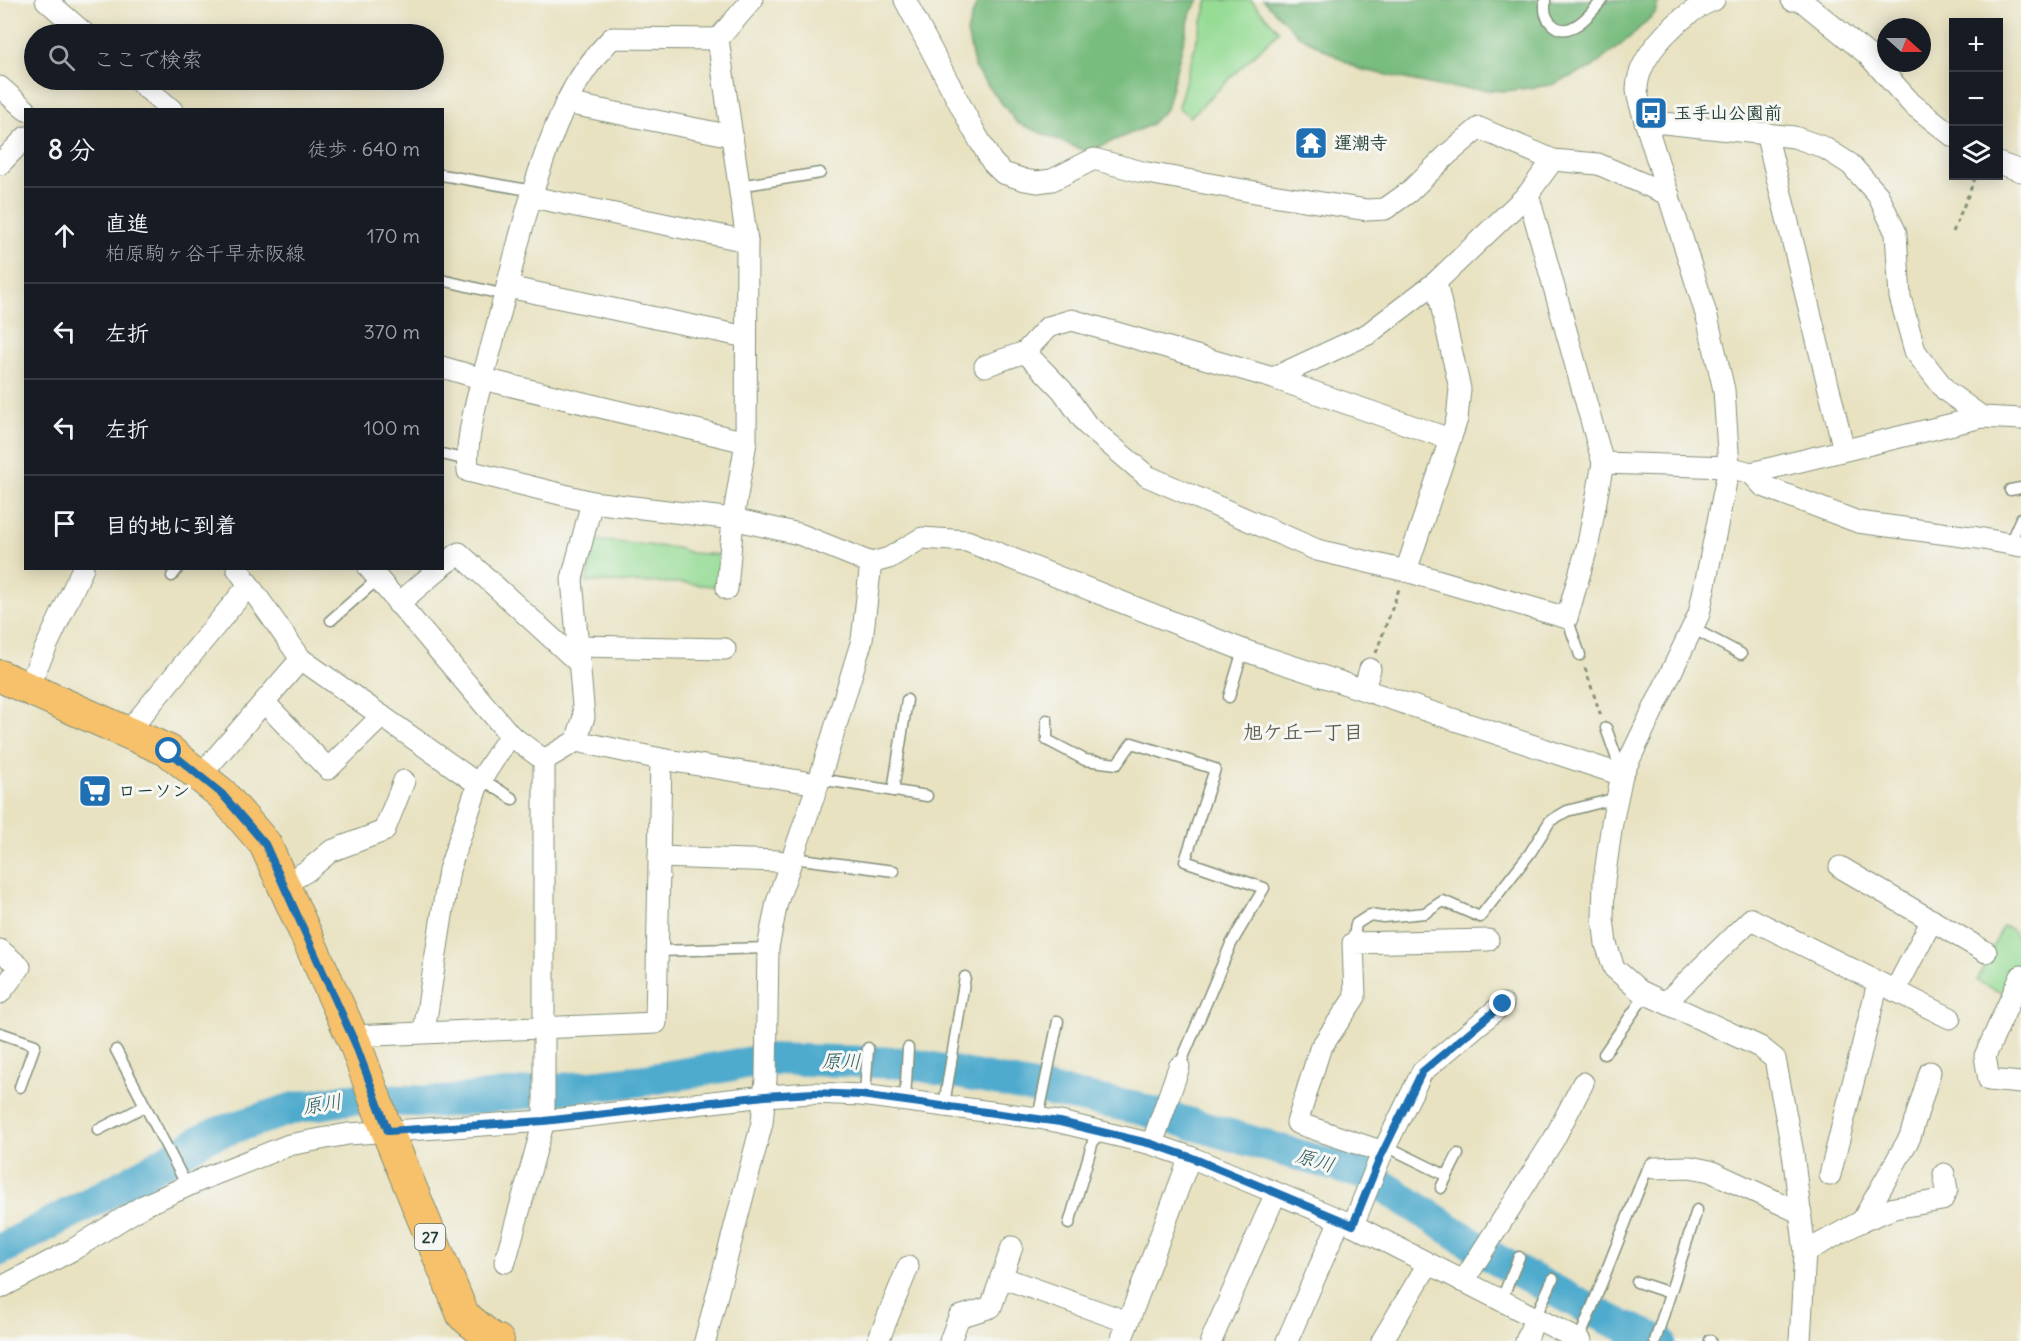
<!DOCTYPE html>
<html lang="ja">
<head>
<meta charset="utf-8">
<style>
  :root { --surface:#171b24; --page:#242831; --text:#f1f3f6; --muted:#9ea1a6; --line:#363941 }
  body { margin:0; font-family:Delius,"Klee One",sans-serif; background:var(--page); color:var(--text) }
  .controls { position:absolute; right:18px; top:18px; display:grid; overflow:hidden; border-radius:0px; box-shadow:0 3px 15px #0003 }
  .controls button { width:54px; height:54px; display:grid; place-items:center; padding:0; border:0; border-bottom:2px solid var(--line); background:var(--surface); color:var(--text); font:30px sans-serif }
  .compass { position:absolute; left:1877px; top:18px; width:54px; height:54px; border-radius:50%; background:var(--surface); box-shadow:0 3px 15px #0003; rotate:111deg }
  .stop { position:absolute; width:18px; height:18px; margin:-14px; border:4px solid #1f6fb2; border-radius:50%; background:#fff }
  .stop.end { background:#1f6fb2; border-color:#fff; box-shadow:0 2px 6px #0008 }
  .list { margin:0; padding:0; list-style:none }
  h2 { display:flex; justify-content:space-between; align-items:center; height:78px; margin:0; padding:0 24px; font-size:26px }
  h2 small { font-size:20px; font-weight:400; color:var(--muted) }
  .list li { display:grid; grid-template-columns:39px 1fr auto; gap:18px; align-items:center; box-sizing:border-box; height:96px; padding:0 24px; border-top:2px solid var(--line) }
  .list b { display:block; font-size:22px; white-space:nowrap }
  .list p { margin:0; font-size:20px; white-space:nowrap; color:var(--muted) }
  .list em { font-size:20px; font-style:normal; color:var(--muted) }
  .icon { flex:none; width:33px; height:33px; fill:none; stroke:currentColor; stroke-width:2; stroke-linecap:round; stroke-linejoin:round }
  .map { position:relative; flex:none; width:2021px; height:1341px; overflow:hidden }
  .search { position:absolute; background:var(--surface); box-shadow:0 3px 15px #0003; left:24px; top:24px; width:420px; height:66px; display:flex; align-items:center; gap:15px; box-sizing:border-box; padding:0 21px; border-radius:33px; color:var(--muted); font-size:22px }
  .panel { position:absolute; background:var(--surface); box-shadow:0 3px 15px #0003; left:24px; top:108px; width:420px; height:462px; border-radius:0px }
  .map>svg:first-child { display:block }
</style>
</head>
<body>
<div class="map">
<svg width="2021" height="1341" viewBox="0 0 2021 1341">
  <rect width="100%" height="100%" fill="#f6f6f2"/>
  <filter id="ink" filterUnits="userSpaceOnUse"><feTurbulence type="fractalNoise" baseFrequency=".0167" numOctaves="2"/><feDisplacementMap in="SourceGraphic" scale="12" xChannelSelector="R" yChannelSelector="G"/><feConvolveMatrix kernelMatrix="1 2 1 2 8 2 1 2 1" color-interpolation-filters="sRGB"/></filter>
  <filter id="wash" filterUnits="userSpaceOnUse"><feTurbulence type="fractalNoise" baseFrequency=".008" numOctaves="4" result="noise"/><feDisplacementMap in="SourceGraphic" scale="24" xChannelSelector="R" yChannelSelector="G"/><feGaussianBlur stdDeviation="1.35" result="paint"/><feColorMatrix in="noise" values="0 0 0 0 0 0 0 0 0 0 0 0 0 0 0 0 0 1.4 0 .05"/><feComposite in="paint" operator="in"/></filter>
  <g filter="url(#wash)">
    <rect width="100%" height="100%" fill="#e8e2c1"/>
    <g fill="#96dc95" stroke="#5a8c64" stroke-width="1.5">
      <path d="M1208,0H1251L1279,31L1190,117L1178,107Z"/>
      <path d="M594,540L677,548L691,553L721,555L719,587L685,583L587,582Z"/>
      <path d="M2003,926L2013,930L2021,947V963L2017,966L2004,994L1977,981Z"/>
    </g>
    <g fill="#78bc7e" stroke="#4c7c59" stroke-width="1.5">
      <path d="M979,0H1199L1191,12L1166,109L1150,125L1087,152L1017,123L975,69L967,32L976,4Z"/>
      <path d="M1263,0H1659L1655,13L1628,39L1591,68L1551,85L1506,91L1443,87L1359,69L1298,35Z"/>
    </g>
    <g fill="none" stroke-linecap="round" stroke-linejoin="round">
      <path stroke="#4fabcd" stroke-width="32" d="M0,1250L129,1182L208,1136L294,1108L349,1099L442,1102L646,1080L769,1059L907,1063L1137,1108L1367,1175L1497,1260L1608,1319L1660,1341"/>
    </g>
  </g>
  <g filter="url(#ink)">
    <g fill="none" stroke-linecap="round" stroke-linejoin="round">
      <g stroke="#84907a" stroke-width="13">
        <g id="lane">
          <path d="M1545,0C1545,9 1544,15 1550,22C1567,43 1591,14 1602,0"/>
          <path d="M442,175L534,191"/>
          <path d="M739,186L820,173"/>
          <path d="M442,280L505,295"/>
          <path d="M442,454L467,460"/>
          <path d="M2010,490L2021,488"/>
          <path d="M2010,543L2021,518"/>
          <path d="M172,576L178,568"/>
          <path d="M1567,618L1580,655"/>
          <path d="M331,620L378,579"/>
          <path d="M1692,628L1741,654"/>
          <path d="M1229,697L1243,650"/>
          <path d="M1047,720V740L1085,760L1117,764L1132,743L1215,769L1185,861L1264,888L1231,944L1179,1067"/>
          <path d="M1606,728L1622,773"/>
          <path d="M482,779L513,799"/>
          <path d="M819,779L927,796"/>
          <path d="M893,791L907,700"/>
          <path d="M793,858L894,871"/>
          <path d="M1353,943L1356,924L1370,915L1383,917L1425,913L1443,901L1480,917L1530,853L1550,821L1567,811L1617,798"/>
          <path d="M657,951L768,948"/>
          <path d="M0,1033L35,1045L20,1087"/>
          <path d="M116,1050L187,1186"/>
          <path d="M1604,1054L1646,994"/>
          <path d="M865,1095L868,1048"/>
          <path d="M905,1100L908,1048"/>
          <path d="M944,1105L965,977"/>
          <path d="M1038,1118L1058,1021"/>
          <path d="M98,1130L145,1106"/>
          <path d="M1386,1146L1447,1176"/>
          <path d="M1441,1188L1458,1154"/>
          <path d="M1069,1224L1096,1131"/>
          <path d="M1637,1282L1670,1293"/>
          <path d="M1501,1301L1519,1257"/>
          <path d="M1535,1318L1553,1279"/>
          <path d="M1579,1340L1646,1171L1654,1168"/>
          <path d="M1655,1341L1697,1210"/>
          <path d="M1710,1341V1340"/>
        </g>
      </g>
      <g stroke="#84907a" stroke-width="23">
        <g id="street">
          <path d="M46,0L85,34"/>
          <path d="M905,0L974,131L992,162L1003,173L1025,180L1037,182L1052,180L1094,159L1142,172L1272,195L1367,210L1385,209L1409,192L1447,155L1479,128L1553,160L1598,164L1669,195"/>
          <path d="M1714,0C1683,11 1638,54 1637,89C1637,99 1643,111 1645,121L1707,317L1724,390L1729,467L1699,614L1622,775L1612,823L1604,880L1603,919L1606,944L1614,968L1640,991L1760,1047L1775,1059L1793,1153L1805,1252L1800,1341"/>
          <path d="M1792,0H1801L1867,54L1911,103L1954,137"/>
          <path d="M718,39L612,38C593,57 577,80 565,105C532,177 515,257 495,333C485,372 464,432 468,471L592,502L733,519L799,534L871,563L889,558L922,538L967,541L1243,650L1622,775"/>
          <path d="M137,80L172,110"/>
          <path d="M0,87L26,110"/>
          <path d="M566,103L732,136"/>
          <path d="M1645,121L1794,137L1823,147L1850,164L1878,195L1896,233L1900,297L1915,351L1946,391L1982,417"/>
          <path d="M1766,133L1844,450"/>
          <path d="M1998,163L2021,171"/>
          <path d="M0,164L26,137"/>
          <path d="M532,197L747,241"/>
          <path d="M508,287L746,337"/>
          <path d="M1025,352L1062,390L1087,425L1147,476L1317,550L1406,571L1567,618L1588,544L1603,463L1528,194"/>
          <path d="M985,366L1025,352L1048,327L1072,320L1273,378L1450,439"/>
          <path d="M442,367L483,379L746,442"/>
          <path d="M1273,378L1368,334L1436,282L1528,194L1553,160"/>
          <path d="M1603,463L1729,467L1751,473L1982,417L2021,419"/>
          <path d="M1751,473L1763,486L1858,522L1978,538L2021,546"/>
          <path d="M442,566L459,553L579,663"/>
          <path d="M237,568L301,659L478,784"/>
          <path d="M369,568L510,735L544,760"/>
          <path d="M1406,571L1457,419L1460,389L1436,282"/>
          <path d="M727,589L733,519L746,442L747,241L718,39L752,0"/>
          <path d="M398,604L440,568"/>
          <path d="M578,646L725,649"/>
          <path d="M27,688L83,568"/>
          <path d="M1364,689L1370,669"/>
          <path d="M264,702L328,769L382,716"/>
          <path d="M127,733L249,585"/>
          <path d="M576,741L661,759L818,784"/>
          <path d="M544,760L576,741L584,717L572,579L592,502"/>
          <path d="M200,776L301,659"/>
          <path d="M659,857L779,861"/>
          <path d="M1840,867L1986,952"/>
          <path d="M284,884L307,871L331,851L384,831L404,781"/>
          <path d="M0,950L20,967L0,993"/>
          <path d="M2021,976L1985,1056L1989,1080L2021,1083"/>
          <path d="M1895,991L1932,920"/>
          <path d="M1666,1002L1751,919L1950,1018"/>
          <path d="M424,1032L449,870L478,784L510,735"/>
          <path d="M352,1036L656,1023L661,759"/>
          <path d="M1152,1144L1179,1067"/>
          <path d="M1383,1152L1297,1123L1320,1049L1355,997L1353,943L1488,940"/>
          <path d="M1654,1168L1690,1167L1710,1171L1801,1213"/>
          <path d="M1830,1175L1878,983"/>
          <path d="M1862,1221L1910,1137L1930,1072"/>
          <path d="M1353,1225L1380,1158L1422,1072L1503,1004"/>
          <path d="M1805,1252L1862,1221L1894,1208L1942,1200L1947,1190L1944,1174"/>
          <path d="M505,1262L544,1121V760"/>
          <path d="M1001,1277L1128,1322"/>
          <path d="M1463,1282L1554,1139L1583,1083"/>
          <path d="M0,1288L74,1249L143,1206L205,1178L289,1145L348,1134L544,1121L765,1096L813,1093L861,1095L1038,1118L1060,1122L1152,1144L1190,1157L1353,1225L1581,1341"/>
          <path d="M705,1341L762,1123L766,1079L768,948L777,902L818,784L862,640L871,563"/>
          <path d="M878,1341L908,1267"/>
          <path d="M950,1341L959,1317L991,1307L1012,1247"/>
          <path d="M1121,1341L1190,1157"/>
          <path d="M1211,1341L1276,1193"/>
          <path d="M1287,1341L1340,1220"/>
          <path d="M1382,1341L1428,1264"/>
          <path d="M1526,1341L1535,1318"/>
        </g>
      </g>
      <g stroke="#84907a" stroke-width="34">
        <path id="primary" d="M0,676L169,751L222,794L265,844L355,1043L382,1118L463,1315L491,1338L498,1341"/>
      </g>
      <g stroke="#84907a" stroke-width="3" stroke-dasharray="4.5 4.5" stroke-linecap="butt">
        <path d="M1953,232L1976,176"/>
        <path d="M1376,653L1399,589"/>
        <path d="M1585,668L1601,716"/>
      </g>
      <use href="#lane" stroke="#fff" stroke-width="10"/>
      <use href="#street" stroke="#fff" stroke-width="21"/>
      <use href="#primary" stroke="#f6c16b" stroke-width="32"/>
    </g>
  </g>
  <g fill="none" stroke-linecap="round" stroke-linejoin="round" filter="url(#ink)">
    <path stroke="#1f6fb2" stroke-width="8" d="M169,751L222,794L265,844L355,1043L388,1131L544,1121L765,1096L813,1093L861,1095L1060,1122L1152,1144L1190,1157L1353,1225L1380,1158L1422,1072L1503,1004"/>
  </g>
  <defs>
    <g id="bus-square" transform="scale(1.725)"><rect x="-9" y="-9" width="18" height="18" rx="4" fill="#1f6fb2" stroke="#f6f6f2"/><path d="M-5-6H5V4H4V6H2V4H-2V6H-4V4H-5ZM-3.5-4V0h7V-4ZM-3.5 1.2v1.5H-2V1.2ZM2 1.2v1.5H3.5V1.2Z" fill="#fff"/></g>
    <g id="temple-square" transform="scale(1.725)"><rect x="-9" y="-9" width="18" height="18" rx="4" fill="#1f6fb2" stroke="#f6f6f2"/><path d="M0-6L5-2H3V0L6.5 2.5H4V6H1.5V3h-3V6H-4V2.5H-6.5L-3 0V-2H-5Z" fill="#fff"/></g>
    <g id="supermarket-square" transform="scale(1.725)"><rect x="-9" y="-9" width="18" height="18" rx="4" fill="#1f6fb2" stroke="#f6f6f2"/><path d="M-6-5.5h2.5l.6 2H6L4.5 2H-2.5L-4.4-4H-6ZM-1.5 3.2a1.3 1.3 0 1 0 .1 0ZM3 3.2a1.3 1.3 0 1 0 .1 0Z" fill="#fff"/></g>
  </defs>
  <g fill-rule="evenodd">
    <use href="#bus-square" x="1651" y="113"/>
    <use href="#temple-square" x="1311" y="143"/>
    <use href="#supermarket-square" x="95" y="791"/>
  </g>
  <g text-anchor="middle" stroke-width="6" stroke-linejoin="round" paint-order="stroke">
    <rect fill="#f6f6f2" stroke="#60746d" stroke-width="1.5" x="415" y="1224" width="30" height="26" rx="4.5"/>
    <g font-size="16" font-weight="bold" fill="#1f3d34">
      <text x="430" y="1243">27</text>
    </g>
    <g font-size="18" font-weight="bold" fill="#1f3d34" stroke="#f6f6f2" text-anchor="start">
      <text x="1674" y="119">玉手山公園前</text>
      <text x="1334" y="149">運潮寺</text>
      <text x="118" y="797">ローソン</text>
    </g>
    <g font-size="20" font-weight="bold" fill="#605f52" stroke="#f6f6f2">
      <text x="1303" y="739">旭ケ丘一丁目</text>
    </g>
    <g font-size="20" font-style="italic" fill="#2d5e62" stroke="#f6f6f2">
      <text transform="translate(841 1061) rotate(1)" y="7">原川</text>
      <text transform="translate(322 1104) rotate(-9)" y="7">原川</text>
      <text transform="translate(1315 1160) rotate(16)" y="7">原川</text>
    </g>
  </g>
</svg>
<div class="controls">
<button>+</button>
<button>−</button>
<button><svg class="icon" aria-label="layers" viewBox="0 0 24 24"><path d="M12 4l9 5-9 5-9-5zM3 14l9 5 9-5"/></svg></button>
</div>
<svg class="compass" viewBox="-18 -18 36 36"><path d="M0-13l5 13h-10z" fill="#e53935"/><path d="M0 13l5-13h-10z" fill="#9ea1a6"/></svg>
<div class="stop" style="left:169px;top:751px"></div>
<div class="stop end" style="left:1503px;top:1004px"></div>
<div class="search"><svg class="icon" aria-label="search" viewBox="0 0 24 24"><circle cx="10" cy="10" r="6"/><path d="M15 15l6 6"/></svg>ここで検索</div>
<section class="panel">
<h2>8 分<small>徒歩 · 640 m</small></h2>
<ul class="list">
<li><svg class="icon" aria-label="ahead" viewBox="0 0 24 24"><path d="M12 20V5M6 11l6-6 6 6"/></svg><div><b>直進</b><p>柏原駒ヶ谷千早赤阪線</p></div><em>170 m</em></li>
<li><svg class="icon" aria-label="left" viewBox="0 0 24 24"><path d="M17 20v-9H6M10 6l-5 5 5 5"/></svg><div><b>左折</b></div><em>370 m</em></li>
<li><svg class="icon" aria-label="left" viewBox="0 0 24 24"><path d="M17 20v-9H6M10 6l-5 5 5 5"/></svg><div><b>左折</b></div><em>100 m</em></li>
<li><svg class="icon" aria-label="arrive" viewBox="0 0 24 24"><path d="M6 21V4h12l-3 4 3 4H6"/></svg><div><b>目的地に到着</b></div></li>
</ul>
</section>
</div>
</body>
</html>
